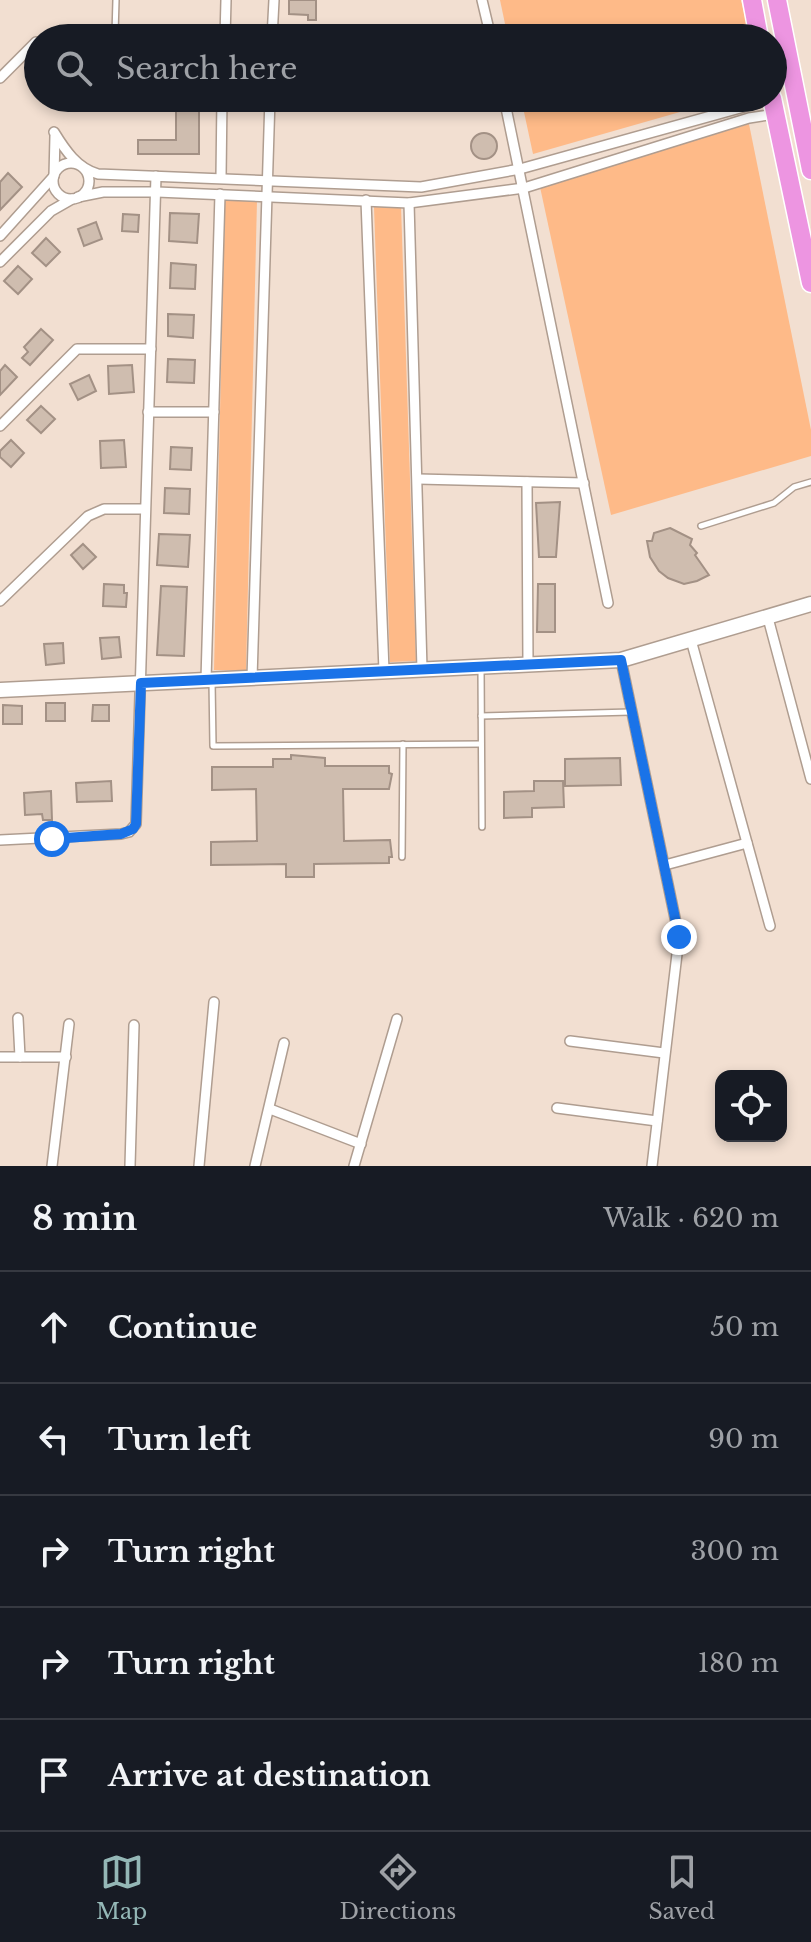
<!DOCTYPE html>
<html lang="en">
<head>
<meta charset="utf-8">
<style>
  :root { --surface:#171b24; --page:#242831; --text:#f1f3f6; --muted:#9ea1a6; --line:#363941; --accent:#94b7b6 }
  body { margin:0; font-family:"Libre Baskerville",serif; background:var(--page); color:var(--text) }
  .controls { position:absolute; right:24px; bottom:24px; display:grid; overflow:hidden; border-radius:16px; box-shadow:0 4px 12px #0003 }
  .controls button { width:72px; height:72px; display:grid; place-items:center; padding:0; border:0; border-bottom:2px solid var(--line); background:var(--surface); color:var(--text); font:40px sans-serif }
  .stop { position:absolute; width:24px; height:24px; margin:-18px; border:6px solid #1a73e8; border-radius:50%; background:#fff }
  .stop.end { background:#1a73e8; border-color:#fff; box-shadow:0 2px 8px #0008 }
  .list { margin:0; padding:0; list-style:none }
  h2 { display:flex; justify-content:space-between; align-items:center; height:104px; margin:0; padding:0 32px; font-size:34px }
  h2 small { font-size:26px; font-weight:400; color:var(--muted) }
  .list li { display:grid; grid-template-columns:52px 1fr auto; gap:24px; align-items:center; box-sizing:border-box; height:112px; padding:0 32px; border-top:2px solid var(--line) }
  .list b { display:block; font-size:30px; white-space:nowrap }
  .list em { font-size:26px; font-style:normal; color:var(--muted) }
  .icon { flex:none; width:44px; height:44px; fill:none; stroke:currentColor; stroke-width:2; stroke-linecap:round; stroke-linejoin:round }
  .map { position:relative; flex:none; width:811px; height:1166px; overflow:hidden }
  .search { position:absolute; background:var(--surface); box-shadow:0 4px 12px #0003; left:24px; right:24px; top:24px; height:88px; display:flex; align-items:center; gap:20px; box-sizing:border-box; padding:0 28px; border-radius:44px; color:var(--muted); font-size:30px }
  .sheet { height:664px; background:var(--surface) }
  nav { display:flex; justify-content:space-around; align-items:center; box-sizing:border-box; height:112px; border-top:2px solid var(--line); background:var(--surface); font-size:22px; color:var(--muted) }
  nav a { display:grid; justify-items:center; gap:4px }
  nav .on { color:var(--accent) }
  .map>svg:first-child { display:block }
</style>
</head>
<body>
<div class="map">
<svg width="811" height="1166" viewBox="0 0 811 1166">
  <rect width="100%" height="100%" fill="#f2dfd1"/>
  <g fill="#feba88">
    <path d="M500,0H741L750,38H508Z"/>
    <path d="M521,98H729L533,154Z"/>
    <path d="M749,124L811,430V456L611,515L540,187Z"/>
    <path d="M225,199L257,200L246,671L214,670Z"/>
    <path d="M401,206L416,661L390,662L374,207Z"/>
  </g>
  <g fill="#cfbdaf" stroke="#a39185" stroke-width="2">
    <path d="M289,0H316V20H308V15L289,14Z"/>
    <path d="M176,108H199V154H138V140H176Z"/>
    <circle cx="484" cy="146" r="13"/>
    <path d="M8,173L22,187L0,210V182Z"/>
    <path d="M170,213L199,214L197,243L169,241Z"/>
    <path d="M123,214L139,215L138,232L122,231Z"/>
    <path d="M96,222L102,239L84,246L78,229Z"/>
    <path d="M46,238L60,252L46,266L32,253Z"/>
    <path d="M171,263L196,265L195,289L170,288Z"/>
    <path d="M18,266L32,279L18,294L4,281Z"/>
    <path d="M168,314L194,315L193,338L168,336Z"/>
    <path d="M41,329L53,340L30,365L22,358L28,352L24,347Z"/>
    <path d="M168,359L195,360L194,383L167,382Z"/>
    <path d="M5,365L17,377L0,395V371Z"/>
    <path d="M132,365L134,392L109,394L108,366Z"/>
    <path d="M89,375L96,391L78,400L70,384Z"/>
    <path d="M41,406L55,419L41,433L27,420Z"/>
    <path d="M11,440L24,453L11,467L0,457V451Z"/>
    <path d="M124,440L126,467L101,468L100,441Z"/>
    <path d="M171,447L192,448L191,470L170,469Z"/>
    <path d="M165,488L190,489L189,514L164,513Z"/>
    <path d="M560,502L556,557H539L536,503Z"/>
    <path d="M670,528L692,539L690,545L697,553L695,555L709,575L697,581L684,584L668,578L659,571L650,557L647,541H652L654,533Z"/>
    <path d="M159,534L190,535L188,567L157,565Z"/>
    <path d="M83,544L96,557L83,569L71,555Z"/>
    <path d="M104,584L124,585V593H127L126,607L103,606Z"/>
    <path d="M538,584H555V632H537Z"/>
    <path d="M161,586L187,587L184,656L157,655Z"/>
    <path d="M119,637L121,657L102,659L100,638Z"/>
    <path d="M63,643L64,663L46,665L44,644Z"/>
    <rect x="46" y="703" width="19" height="18"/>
    <path d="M3,705L22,706V724H3Z"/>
    <path d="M93,705H109V721H92Z"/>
    <path d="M291,755L325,758V766H389V773L392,774L389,789H343L344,841L390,840L392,857H389V863L314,864V877H286V864L211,865V842L257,841L256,789L212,790V767H273V759H291Z"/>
    <path d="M620,758L621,785L565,786V759Z"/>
    <path d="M111,781L112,801L77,802L76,783Z"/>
    <path d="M534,781H563L564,807L532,808V817L504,818V792L534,791Z"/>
    <path d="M51,791L52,820H43L42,814L25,815L24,793Z"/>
  </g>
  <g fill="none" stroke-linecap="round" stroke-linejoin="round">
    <g stroke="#af9d90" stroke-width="8">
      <g id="lane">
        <path d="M115,34L116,0"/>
        <path d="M701,526L774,503L794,487L811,482"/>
        <path d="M481,668L482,827"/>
        <path d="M212,681L213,746L481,744"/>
        <path d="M481,716L631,712"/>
        <path d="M402,857L403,744"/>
      </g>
    </g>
    <g stroke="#af9d90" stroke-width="12">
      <g id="street">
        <path d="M482,0L491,38"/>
        <path d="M225,38L226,0"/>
        <path d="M272,38L274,0"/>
        <path d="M0,78L36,42"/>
        <path d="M504,98L608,603"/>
        <path d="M54,132C65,150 77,168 98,174L421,187L520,169L772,99"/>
        <circle cx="71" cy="181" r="18"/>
        <path d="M221,177L222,98"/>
        <path d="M78,197L103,192H157L409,203L524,188L749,118L775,114"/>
        <path d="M366,200L384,671"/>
        <path d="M409,203L422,669"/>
        <path d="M0,236L54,176L55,136"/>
        <path d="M0,262L51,211L72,199"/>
        <path d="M148,412H214"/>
        <path d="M0,426L77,349H151"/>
        <path d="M418,479L584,483"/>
        <path d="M527,482L528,664"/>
        <path d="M0,601L88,516L104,509H144"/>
        <path d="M768,618L811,779"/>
        <path d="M691,640L770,926"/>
        <path d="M621,660L679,937L652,1166"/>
        <path d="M252,678L270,98"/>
        <path d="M206,680L220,194"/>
        <path d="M0,840L121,834L129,832L136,824L156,176"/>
        <path d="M665,865L747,843"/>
        <path d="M18,1018L20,1057"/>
        <path d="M570,1041L664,1053"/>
        <path d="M0,1057H66"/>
        <path d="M557,1108L657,1121"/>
        <path d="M270,1109L361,1144"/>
        <path d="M52,1166L69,1024"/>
        <path d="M130,1166L134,1025"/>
        <path d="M199,1166L214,1002"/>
        <path d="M255,1166L284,1043"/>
        <path d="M354,1166L397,1019"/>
      </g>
    </g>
    <g stroke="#af9d90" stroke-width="17">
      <path id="secondary" d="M0,690L621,660L811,604"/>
    </g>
    <g stroke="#fff" stroke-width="21">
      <g id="highway">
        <path d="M752,0L759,38"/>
        <path d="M777,0L811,170"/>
        <path d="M772,98L811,283"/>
      </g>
    </g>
    <use href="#lane" stroke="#fff" stroke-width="5"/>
    <use href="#street" stroke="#fff" stroke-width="9"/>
    <use href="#secondary" stroke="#fff" stroke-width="14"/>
    <use href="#highway" stroke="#ed95e1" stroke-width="18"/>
  </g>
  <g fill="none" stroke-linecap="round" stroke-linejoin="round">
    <path stroke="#1a73e8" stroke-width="10" d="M52,839L121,834L133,829L136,824L141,683L621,660L679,937"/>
  </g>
</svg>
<div class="controls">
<button><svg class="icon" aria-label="locate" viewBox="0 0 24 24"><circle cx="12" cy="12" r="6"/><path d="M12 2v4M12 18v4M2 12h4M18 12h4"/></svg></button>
</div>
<div class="stop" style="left:52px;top:839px"></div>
<div class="stop end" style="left:679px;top:937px"></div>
<div class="search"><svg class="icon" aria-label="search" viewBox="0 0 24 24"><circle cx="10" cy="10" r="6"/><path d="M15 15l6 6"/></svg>Search here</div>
</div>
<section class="sheet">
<h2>8 min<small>Walk · 620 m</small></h2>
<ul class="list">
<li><svg class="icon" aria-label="ahead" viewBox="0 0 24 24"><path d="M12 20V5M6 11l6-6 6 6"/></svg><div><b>Continue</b></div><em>50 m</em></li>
<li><svg class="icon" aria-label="left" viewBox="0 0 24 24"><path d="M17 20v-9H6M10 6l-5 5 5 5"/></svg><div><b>Turn left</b></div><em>90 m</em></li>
<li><svg class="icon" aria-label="right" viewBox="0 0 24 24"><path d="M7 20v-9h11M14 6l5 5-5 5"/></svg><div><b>Turn right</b></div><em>300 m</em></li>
<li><svg class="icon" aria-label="right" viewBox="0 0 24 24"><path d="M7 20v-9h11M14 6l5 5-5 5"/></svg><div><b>Turn right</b></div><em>180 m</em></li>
<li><svg class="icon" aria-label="arrive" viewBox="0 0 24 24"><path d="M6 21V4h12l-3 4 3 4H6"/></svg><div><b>Arrive at destination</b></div></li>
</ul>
</section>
<nav>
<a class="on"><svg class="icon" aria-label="map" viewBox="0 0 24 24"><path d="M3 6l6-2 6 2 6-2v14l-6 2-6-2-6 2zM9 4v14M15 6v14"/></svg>Map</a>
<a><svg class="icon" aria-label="directions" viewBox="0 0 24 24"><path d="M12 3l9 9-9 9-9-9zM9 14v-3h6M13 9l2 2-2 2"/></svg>Directions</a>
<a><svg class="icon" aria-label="saved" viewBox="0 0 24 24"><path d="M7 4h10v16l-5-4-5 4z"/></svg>Saved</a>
</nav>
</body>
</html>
